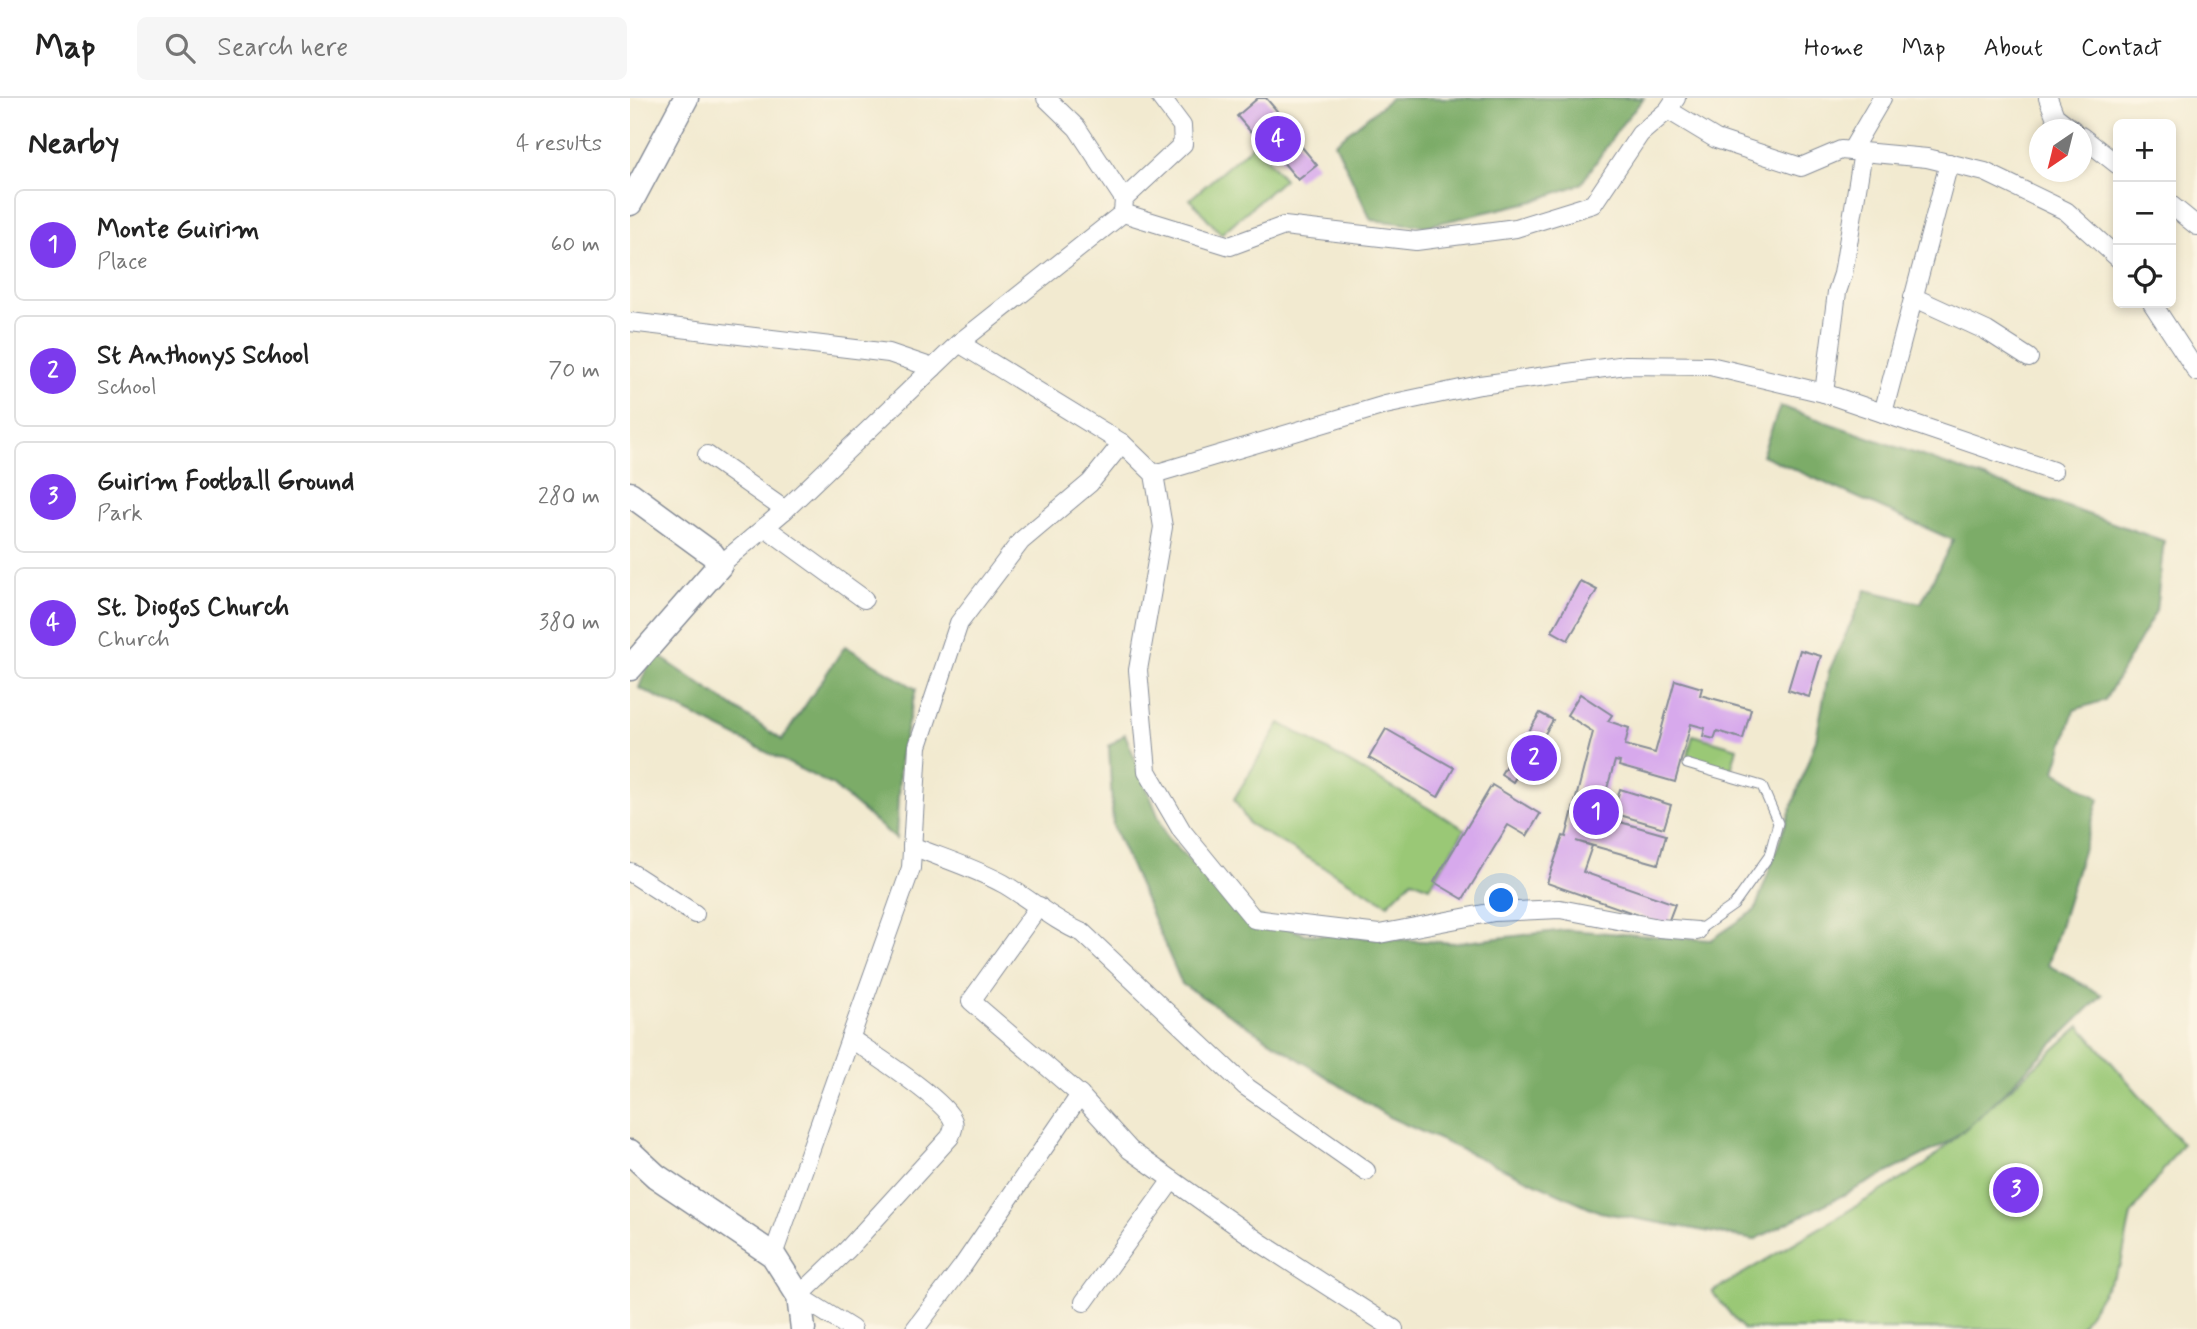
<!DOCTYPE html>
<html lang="en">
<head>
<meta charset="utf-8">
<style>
  :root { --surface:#fff; --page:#f6f6f6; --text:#222; --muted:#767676; --line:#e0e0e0; --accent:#7c3aed }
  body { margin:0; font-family:Mynerve,sans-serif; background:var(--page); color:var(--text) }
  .controls { position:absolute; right:21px; top:21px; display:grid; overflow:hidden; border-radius:10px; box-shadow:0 4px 10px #0003 }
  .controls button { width:63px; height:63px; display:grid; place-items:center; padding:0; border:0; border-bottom:2px solid var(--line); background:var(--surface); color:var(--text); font:35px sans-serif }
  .compass { position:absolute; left:1399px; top:21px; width:63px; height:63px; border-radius:50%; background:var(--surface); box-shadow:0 4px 10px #0003; rotate:215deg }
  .you { position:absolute; left:872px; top:803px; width:24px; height:24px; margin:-18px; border:5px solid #fff; border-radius:50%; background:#1a73e8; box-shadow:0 0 0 10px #1a73e833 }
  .badge { display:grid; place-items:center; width:46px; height:46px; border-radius:50%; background:var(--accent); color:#fff; font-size:23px; font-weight:700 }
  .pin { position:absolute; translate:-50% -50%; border:4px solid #fff; box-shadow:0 2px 7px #0006 }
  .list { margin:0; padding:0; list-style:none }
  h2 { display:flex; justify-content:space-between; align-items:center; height:91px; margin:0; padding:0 28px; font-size:30px }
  h2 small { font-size:23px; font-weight:400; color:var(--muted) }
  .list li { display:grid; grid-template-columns:46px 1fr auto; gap:21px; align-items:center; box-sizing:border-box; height:112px; margin:0 14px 14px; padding:0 14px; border:2px solid var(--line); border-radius:10px }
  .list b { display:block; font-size:26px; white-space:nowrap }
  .list p { margin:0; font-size:23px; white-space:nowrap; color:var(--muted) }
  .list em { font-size:23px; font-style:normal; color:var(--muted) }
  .icon { flex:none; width:38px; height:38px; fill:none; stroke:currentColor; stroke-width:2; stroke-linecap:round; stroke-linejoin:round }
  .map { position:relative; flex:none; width:1567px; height:1231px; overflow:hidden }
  header { display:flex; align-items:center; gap:42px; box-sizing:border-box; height:98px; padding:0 35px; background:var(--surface); border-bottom:2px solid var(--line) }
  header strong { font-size:33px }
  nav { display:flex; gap:38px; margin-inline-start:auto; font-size:24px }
  .search { width:490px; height:63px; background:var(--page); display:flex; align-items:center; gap:18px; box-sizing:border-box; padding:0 24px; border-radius:10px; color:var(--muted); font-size:26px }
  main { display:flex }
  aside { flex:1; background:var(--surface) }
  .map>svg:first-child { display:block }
</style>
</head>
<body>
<header>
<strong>Map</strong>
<div class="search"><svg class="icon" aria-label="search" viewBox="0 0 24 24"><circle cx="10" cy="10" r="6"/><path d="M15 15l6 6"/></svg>Search here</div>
<nav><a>Home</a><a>Map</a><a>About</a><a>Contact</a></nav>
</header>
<main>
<aside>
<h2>Nearby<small>4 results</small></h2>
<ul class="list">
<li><span class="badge">1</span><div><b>Monte Guirim</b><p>Place</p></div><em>60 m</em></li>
<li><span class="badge">2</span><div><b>St Anthonys School</b><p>School</p></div><em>70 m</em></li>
<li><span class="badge">3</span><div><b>Guirim Football Ground</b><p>Park</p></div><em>280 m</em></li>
<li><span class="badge">4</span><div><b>St. Diogos Church</b><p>Church</p></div><em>380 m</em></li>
</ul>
</aside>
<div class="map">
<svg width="1567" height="1231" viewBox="0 0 1567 1231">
  <rect width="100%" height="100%" fill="#fcf5e5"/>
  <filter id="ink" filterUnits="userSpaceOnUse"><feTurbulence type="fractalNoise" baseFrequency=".0143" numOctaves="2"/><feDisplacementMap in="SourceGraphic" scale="14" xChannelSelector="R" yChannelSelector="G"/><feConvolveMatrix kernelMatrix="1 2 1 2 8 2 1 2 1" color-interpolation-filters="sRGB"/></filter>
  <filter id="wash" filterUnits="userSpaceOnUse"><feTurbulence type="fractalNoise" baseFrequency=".00686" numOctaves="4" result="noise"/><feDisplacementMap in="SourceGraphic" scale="28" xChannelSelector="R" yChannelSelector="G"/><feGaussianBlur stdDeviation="1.57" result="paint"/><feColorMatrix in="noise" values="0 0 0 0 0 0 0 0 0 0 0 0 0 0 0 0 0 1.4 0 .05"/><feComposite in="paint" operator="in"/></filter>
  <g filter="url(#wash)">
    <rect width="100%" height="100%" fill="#f2ead0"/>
    <g fill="#9ac876" stroke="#5a7c6a" stroke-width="2">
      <path d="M624,46L654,81L591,136L560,101Z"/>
      <path d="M650,625L835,731L800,789L782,782L758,806L619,726L604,701Z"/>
      <path d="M1063,637L1107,650L1100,676L1056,663Z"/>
      <path d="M1450,928L1552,1046L1501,1117L1491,1166L1449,1231H1113L1082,1194L1295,1067Z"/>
    </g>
    <g fill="#7bac67" stroke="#4b6e62" stroke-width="2">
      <path d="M761,0H1014L992,26L951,86L904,103L796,128L741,122L705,45Z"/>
      <path d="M1150,308L1534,443L1526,513L1475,602L1444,612L1425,673L1469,701L1418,867L1472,897L1347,1021L1319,1044L1124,1142L970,1114L759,1019L552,886L483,728L479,648L495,636L537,740L608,811L674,836L826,845L935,832L1081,842L1125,812L1186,641L1199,573L1236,492L1291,505L1323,442L1132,357Z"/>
      <path d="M215,548L286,591L270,659L266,741L202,687L9,590L23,554L152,642Z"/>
    </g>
    <g id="blocks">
      <g fill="#d7a9ec">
        <path d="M628,0H636L670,40L666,42L687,67L668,82L648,58L644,61L607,18Z"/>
        <path d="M950,483L967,492L938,542L922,533Z"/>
        <path d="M1170,552L1191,558L1179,599L1158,592Z"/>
        <path d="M1045,582L1072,590L1070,597L1121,611L1113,641L1087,633L1084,641L1073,638L1075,630L1061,626L1045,684L989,668L990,664L985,663L969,718L1036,737L1028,766L946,743L962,748L953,774L1045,806L1037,827L917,785L933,738L936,739L963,634L937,617L950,596L982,617L978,623L999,630L995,647L1025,655Z"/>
        <path d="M910,615L923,622L906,651L893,643Z"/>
        <path d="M756,631L824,670L808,699L739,660Z"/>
        <path d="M889,646L901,654L883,684L871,676Z"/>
        <path d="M862,687L910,716L897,738L878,727L833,801L804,784Z"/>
        <path d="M990,691L1041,707L1034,730L983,715Z"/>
      </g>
    </g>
  </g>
  <g filter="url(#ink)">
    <use href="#blocks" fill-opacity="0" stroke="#868c97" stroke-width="2"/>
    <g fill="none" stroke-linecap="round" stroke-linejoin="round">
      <g stroke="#868c97" stroke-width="11">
        <path id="lane" d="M1057,666L1132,688L1148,725L1139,758L1104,807L1067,833"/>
      </g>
      <g stroke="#868c97" stroke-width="20">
        <g id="street">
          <path d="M416,0L447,30L494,101"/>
          <path d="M1418,0L1425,18L1443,32"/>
          <path d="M1038,12L1086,41L1171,69L1211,52L1297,60L1355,74L1436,113L1488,160"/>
          <path d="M1451,38L1488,67"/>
          <path d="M1221,53L1252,0"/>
          <path d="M1541,107L1567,128"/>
          <path d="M493,115L494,101L553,46L552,28L531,0"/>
          <path d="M1283,199L1357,233L1399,260"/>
          <path d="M1522,205L1567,274"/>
          <path d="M0,224L259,255L303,270"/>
          <path d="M329,245L492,345L524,376L533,429L508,572L517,673L552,733L624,821L749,836L864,814L930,811L1029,830L1067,833"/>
          <path d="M1194,295L1207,194L1213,176L1233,54"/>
          <path d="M1253,315L1319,65"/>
          <path d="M77,357L155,412"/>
          <path d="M524,376L755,307L850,287L996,267L1080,268L1194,295L1423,373"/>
          <path d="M135,429L234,501"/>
          <path d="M90,467L155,412L329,245L493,115L600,148L654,128L786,143L886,130L963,106L1010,36L1038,12L1046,0"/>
          <path d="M282,748C312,760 345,770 374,786C401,802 424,823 453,835L615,988L736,1073"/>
          <path d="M0,774L65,816"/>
          <path d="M409,808L341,903L450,997L500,1052L631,1145L764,1231"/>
          <path d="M220,940C240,954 317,1003 323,1023C325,1028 322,1034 320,1039L218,1151L169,1198L222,1231"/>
          <path d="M143,1157L281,770L288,648L329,525L391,443L460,385L492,345"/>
          <path d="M454,1204L542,1082"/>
          <path d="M285,1231L332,1169L450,997"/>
        </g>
      </g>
      <g stroke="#868c97" stroke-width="27">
        <g id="secondary">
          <path d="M0,105L56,0"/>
          <path d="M0,396L82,456L90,467L0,570"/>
          <path d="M0,1054L26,1078L143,1157L169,1198L173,1231"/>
        </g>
      </g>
      <use href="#lane" stroke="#fff" stroke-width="9"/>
      <use href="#street" stroke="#fff" stroke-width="18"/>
      <use href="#secondary" stroke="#fff" stroke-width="24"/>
    </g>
  </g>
</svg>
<div class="controls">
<button>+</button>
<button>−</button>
<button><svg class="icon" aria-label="locate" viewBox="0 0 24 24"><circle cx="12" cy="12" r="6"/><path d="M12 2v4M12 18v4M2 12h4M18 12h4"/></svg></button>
</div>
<svg class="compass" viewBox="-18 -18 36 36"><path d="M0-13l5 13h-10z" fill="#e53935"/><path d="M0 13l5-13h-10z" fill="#767676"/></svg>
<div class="you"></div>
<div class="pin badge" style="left:966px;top:714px">1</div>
<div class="pin badge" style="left:904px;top:660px">2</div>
<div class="pin badge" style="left:1386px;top:1092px">3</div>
<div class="pin badge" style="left:648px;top:41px">4</div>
</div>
</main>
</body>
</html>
